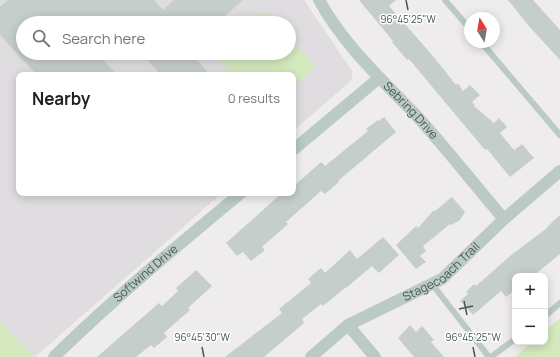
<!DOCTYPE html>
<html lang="en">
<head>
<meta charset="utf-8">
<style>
  :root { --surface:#fff; --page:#f6f6f6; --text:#202124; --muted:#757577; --line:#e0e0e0 }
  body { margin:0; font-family:Manrope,sans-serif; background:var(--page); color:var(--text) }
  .controls { position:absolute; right:12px; bottom:12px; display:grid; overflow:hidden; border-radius:8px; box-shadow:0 2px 10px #0003 }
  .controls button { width:36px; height:36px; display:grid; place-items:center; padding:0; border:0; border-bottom:1px solid var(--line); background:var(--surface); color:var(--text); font:20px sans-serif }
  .compass { position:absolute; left:464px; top:12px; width:36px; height:36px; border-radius:50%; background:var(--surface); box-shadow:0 2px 10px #0003; rotate:349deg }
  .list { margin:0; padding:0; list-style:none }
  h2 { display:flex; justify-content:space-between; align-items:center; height:52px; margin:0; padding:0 16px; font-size:17px }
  h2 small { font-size:13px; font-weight:400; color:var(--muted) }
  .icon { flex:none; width:22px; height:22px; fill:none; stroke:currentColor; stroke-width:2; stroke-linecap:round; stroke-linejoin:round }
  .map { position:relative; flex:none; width:560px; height:357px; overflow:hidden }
  .search { position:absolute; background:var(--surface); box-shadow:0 2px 10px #0003; left:16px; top:16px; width:280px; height:44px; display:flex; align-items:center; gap:10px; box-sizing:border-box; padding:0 14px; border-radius:22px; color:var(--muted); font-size:15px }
  .panel { position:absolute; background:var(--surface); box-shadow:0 2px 10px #0003; left:16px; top:72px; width:280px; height:124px; border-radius:8px }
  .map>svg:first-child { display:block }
</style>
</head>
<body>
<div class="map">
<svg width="560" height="357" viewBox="0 0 560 357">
  <rect width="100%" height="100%" fill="#efecee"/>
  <path fill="#e0dde0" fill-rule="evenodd" d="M0,0H304L352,71V80L293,131V75H19V193H222L35,357H33L0,331ZM23,23H289V53H23Z"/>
  <g fill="#d4e9bd">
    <path d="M266,11L277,23H252Z"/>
    <path d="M289,37L316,67L293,87V75H233L215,55L218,53H289Z"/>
    <path d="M560,318V357H515L532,342H545V331Z"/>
    <path d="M0,321L33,357H0Z"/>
  </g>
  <g fill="#c6cecc">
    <path d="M8,0H154L163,10L174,0H243L217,23H23V53H97L117,75H37L0,35V7Z"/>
    <path d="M359,0H396L389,6L433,56L456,85L458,83L463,91L470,85L480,95L472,102L475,105L474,106L494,123L499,118L507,127L500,133L514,150L522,144L534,158L510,177L487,149L485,150L409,59L407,60L392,42L393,41Z"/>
    <path d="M508,0H533L560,30V60L528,25Z"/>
    <path d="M141,53H191L210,75H161Z"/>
    <path d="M384,117L396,132L338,181L339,182L325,194L321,191L286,222L288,224L262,247L265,250L251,261L243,252L237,256L226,243L282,193H293V187L321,162L325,166L368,131L366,129L378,120L379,121Z"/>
    <path d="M452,197L465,212L460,220L451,225L450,224L423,246L426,251L420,256L426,262L416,269L396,245L416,226L418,228L434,210L435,211Z"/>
    <path d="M560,215V254L533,276H515V290L506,297L501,291L473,315L460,301L468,294L466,292L474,284L476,286L510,256L547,228V227Z"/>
    <path d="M383,237L399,255L379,273L372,266L346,288V287L323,306L321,304L302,319L304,323L264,357H225L282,313L279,309L311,283L308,279L321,268L325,273L350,250L357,259Z"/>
    <path d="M196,270L212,286L188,308L190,310L164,333L167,337L154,348L151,345L136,357H97L159,303L162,306L178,291L176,288Z"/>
    <path d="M410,325L416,332L422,326L434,340L431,342L444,357H414L398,338Z"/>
  </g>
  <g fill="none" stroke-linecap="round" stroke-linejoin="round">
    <g stroke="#bccac4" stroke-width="6">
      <path d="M445,0L470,29"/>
      <path d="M481,42L560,135"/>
      <path d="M432,284L489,357"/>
      <path d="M545,316L560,303"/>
      <path d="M491,357L515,339"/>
    </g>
    <g stroke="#bccac4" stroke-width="12">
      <path id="s1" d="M319,0C343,44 381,79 415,114C446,148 474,184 504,219"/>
      <path d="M293,150L379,78"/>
      <path d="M348,325L375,357"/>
      <path id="s2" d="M54,357C113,299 177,246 241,193"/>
      <path id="s3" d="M311,357L348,325L442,279L504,219L560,171"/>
    </g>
  </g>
  <path fill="none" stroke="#465750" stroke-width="1.5" d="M406,0L408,10M464,301L467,315M459,309L473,306M202,347L204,357M473,347L475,357"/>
  <g text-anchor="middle" stroke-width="3" stroke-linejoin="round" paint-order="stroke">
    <g font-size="12" fill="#465750" stroke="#fff">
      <text dy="4" stroke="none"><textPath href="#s1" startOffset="144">Sebring Drive</textPath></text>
      <text dy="4" stroke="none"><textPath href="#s3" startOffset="157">Stagecoach Trail</textPath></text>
      <text dy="4" stroke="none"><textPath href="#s2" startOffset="124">Softwind Drive</textPath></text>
    </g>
  </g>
  <g font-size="10" text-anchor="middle" fill="#465750" stroke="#fff" stroke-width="3" stroke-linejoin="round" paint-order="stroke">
    <text x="408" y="23">96°45'25"W</text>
    <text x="202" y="341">96°45'30"W</text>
    <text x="473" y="341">96°45'25"W</text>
  </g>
</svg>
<div class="controls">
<button>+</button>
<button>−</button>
</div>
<svg class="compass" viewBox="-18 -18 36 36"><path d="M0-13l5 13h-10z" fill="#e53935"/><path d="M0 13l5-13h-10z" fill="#757577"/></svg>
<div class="search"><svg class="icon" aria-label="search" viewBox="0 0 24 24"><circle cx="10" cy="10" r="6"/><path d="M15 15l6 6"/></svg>Search here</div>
<section class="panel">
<h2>Nearby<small>0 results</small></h2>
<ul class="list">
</ul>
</section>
</div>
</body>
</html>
